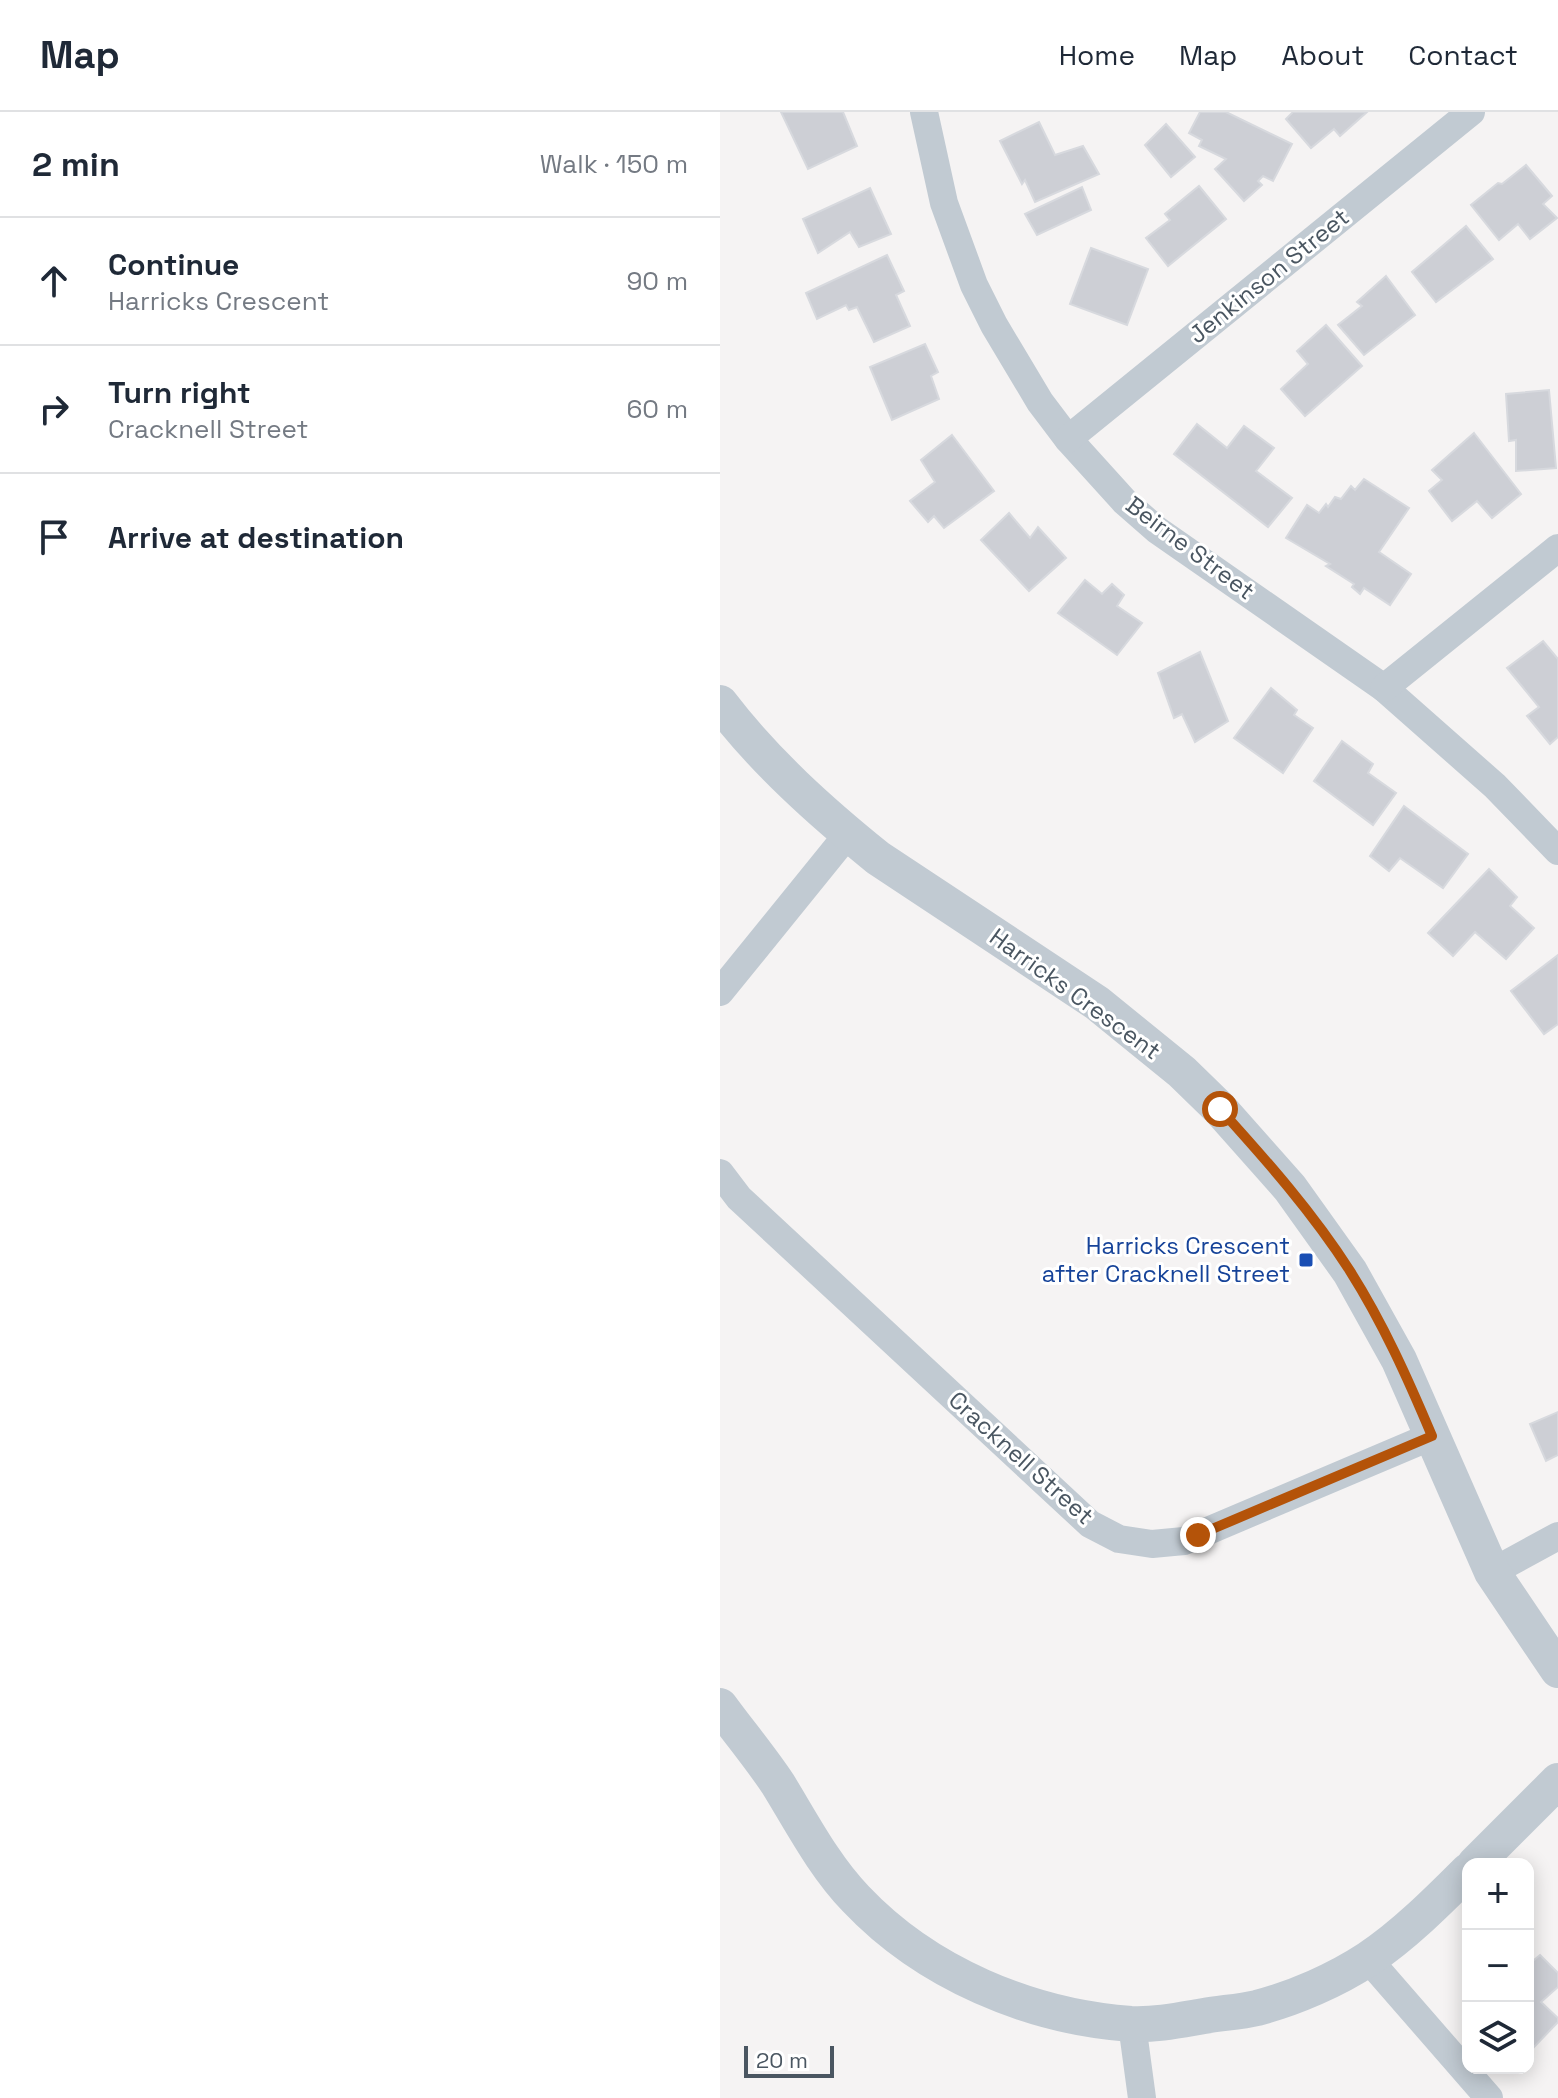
<!DOCTYPE html>
<html lang="en">
<head>
<meta charset="utf-8">
<style>
  :root { --surface:#fff; --page:#f2f2f3; --text:#1f2937; --muted:#747a83; --line:#e0e1e3 }
  body { margin:0; font-family:"Space Grotesk",sans-serif; background:var(--page); color:var(--text) }
  .controls { position:absolute; right:24px; bottom:24px; display:grid; overflow:hidden; border-radius:16px; box-shadow:0 4px 20px #0003 }
  .controls button { width:72px; height:72px; display:grid; place-items:center; padding:0; border:0; border-bottom:2px solid var(--line); background:var(--surface); color:var(--text); font:40px sans-serif }
  .scale { position:absolute; left:24px; bottom:20px; width:90px; box-sizing:border-box; padding-left:8px; border:4px solid #4a5661; border-top:0; font-size:22px; line-height:28px; white-space:nowrap; color:#4a5661; -webkit-text-stroke:6px #fff; paint-order:stroke }
  .stop { position:absolute; width:24px; height:24px; margin:-18px; border:6px solid #b45309; border-radius:50%; background:#fff }
  .stop.end { background:#b45309; border-color:#fff; box-shadow:0 2px 8px #0008 }
  .list { margin:0; padding:0; list-style:none }
  h2 { display:flex; justify-content:space-between; align-items:center; height:104px; margin:0; padding:0 32px; font-size:34px }
  h2 small { font-size:26px; font-weight:400; color:var(--muted) }
  .list li { display:grid; grid-template-columns:52px 1fr auto; gap:24px; align-items:center; box-sizing:border-box; height:128px; padding:0 32px; border-top:2px solid var(--line) }
  .list b { display:block; font-size:30px; white-space:nowrap }
  .list p { margin:0; font-size:26px; white-space:nowrap; color:var(--muted) }
  .list em { font-size:26px; font-style:normal; color:var(--muted) }
  .icon { flex:none; width:44px; height:44px; fill:none; stroke:currentColor; stroke-width:2; stroke-linecap:round; stroke-linejoin:round }
  .map { position:relative; flex:none; width:838px; height:1986px; overflow:hidden }
  header { display:flex; align-items:center; gap:48px; box-sizing:border-box; height:112px; padding:0 40px; background:var(--surface); border-bottom:2px solid var(--line) }
  header strong { font-size:38px }
  nav { display:flex; gap:44px; margin-inline-start:auto; font-size:28px }
  main { display:flex }
  aside { flex:1; background:var(--surface) }
  .map>svg:first-child { display:block }
</style>
</head>
<body>
<header>
<strong>Map</strong>
<nav><a>Home</a><a>Map</a><a>About</a><a>Contact</a></nav>
</header>
<main>
<aside>
<h2>2 min<small>Walk · 150 m</small></h2>
<ul class="list">
<li><svg class="icon" aria-label="ahead" viewBox="0 0 24 24"><path d="M12 20V5M6 11l6-6 6 6"/></svg><div><b>Continue</b><p>Harricks Crescent</p></div><em>90 m</em></li>
<li><svg class="icon" aria-label="right" viewBox="0 0 24 24"><path d="M7 20v-9h11M14 6l5 5-5 5"/></svg><div><b>Turn right</b><p>Cracknell Street</p></div><em>60 m</em></li>
<li><svg class="icon" aria-label="arrive" viewBox="0 0 24 24"><path d="M6 21V4h12l-3 4 3 4H6"/></svg><div><b>Arrive at destination</b></div></li>
</ul>
</aside>
<div class="map">
<svg width="838" height="1986" viewBox="0 0 838 1986">
  <rect width="100%" height="100%" fill="#f5f3f3"/>
  <g fill="#cdcfd5" stroke="#d7d9de" stroke-width="2">
    <path d="M61,0H123L137,34L88,57Z"/>
    <path d="M480,0H506L572,32L553,69L543,64L538,69L542,73L524,89L495,57L506,47L479,34L482,28L469,21Z"/>
    <path d="M573,0H647L620,24L614,17L591,36L566,7Z"/>
    <path d="M319,10L335,43L363,34L379,62L315,90L305,68L302,72L280,29Z"/>
    <path d="M446,12L475,45L451,65L425,33Z"/>
    <path d="M806,53L832,84L823,92L837,106L810,127L798,112L779,128L751,93L778,71L782,72Z"/>
    <path d="M479,74L506,107L448,154L426,126L450,108L445,102Z"/>
    <path d="M362,75L371,98L317,123L305,102Z"/>
    <path d="M150,76L171,122L139,135L130,120L98,141L83,107Z"/>
    <path d="M746,114L773,147L716,190L692,160Z"/>
    <path d="M371,136L428,157L407,213L350,192Z"/>
    <path d="M167,143L184,179L176,183L190,214L154,230L137,195L129,198L126,193L97,207L86,181Z"/>
    <path d="M666,164L695,203L644,243L618,213L642,194L637,190Z"/>
    <path d="M606,213L642,254L585,304L561,277L588,252L577,239Z"/>
    <path d="M205,232L218,260L211,264L219,287L172,308L150,255Z"/>
    <path d="M829,278L836,356L796,359V328L789,329L786,282Z"/>
    <path d="M477,312L507,336L524,314L554,336L536,359L572,386L548,415L454,342Z"/>
    <path d="M754,321L801,382L772,406L757,389L732,409L709,379L722,368L712,358Z"/>
    <path d="M232,323L274,379L224,416L214,404L208,410L190,389L215,370L201,348Z"/>
    <path d="M644,367L689,396L659,440L691,462L670,493L644,476L640,482L632,475L634,472L606,454L610,452L566,426L587,393L599,401L606,392L608,395L615,385L621,387L631,374L635,378Z"/>
    <path d="M289,401L310,426L318,415L346,446L309,479L261,428Z"/>
    <path d="M365,468L382,482L392,472L404,483L397,494L422,511L397,543L338,501Z"/>
    <path d="M823,529L838,547V625L830,632L807,604L819,595L787,556Z"/>
    <path d="M480,540L508,609L475,630L462,602L454,606L438,561Z"/>
    <path d="M551,576L577,598L574,603L593,616L563,661L514,626Z"/>
    <path d="M622,629L653,652L648,661L676,681L653,713L594,669Z"/>
    <path d="M684,694L748,742L723,776L680,746L669,759L650,744Z"/>
    <path d="M769,757L797,785L790,794L814,816L786,847L755,820L733,844L708,821Z"/>
    <path d="M838,843V912L824,922L791,879Z"/>
    <path d="M838,1300V1343L826,1349L810,1312Z"/>
    <path d="M820,1843L838,1861V1875L821,1890L838,1906V1910L814,1935L808,1929V1853Z"/>
  </g>
  <g fill="none" stroke-linecap="round" stroke-linejoin="round">
    <g stroke="#c1cad2" stroke-width="28">
      <path d="M204,0L224,91L254,173L274,213L320,290L348,327L405,390L437,418L664,576L775,674L838,739"/>
      <path d="M348,327L751,0"/>
      <path d="M664,576L838,436"/>
      <path d="M0,880L128,722"/>
      <path d="M0,1061L19,1086L370,1412L399,1427L432,1432L464,1429L712,1324"/>
      <path d="M772,1460L838,1424"/>
      <path d="M648,1847L769,1986"/>
      <path d="M412,1912L422,1986"/>
    </g>
    <g stroke="#c1cad2" stroke-width="36">
      <path d="M0,591C45,650 101,700 158,746L377,891L462,960L500,997L570,1076L630,1160L679,1248L772,1460L838,1558"/>
      <path d="M0,1594C19,1620 40,1645 58,1672C82,1711 104,1754 136,1787C206,1861 310,1905 411,1912C436,1913 460,1908 484,1904C501,1901 520,1900 537,1896C575,1886 616,1868 648,1847C683,1824 718,1789 748,1759"/>
      <path d="M755,1752L838,1669"/>
    </g>
  </g>
  <g fill="none" stroke-linecap="round" stroke-linejoin="round">
    <path stroke="#b45309" stroke-width="10" d="M478,1423L712,1324C688,1267 663,1211 630,1159C593,1101 547,1049 500,997"/>
  </g>
  <rect fill="#1a4fb4" stroke="#fff" stroke-width="3" x="578" y="1140" width="16" height="16" rx="4"/>
  <g text-anchor="middle" stroke-width="6" stroke-linejoin="round" paint-order="stroke">
    <g font-size="24" fill="#4a5661" stroke="#fff">
      <text transform="translate(549 164) rotate(-39)" y="8">Jenkinson Street</text>
      <text transform="translate(470 436) rotate(37)" y="8">Beirne Street</text>
      <text transform="translate(355 882) rotate(36)" y="8">Harricks Crescent</text>
      <text transform="translate(301 1346) rotate(42)" y="8">Cracknell Street</text>
    </g>
    <g font-size="24" fill="#164399" stroke="#fff" text-anchor="end">
      <text x="570" y="1142">Harricks Crescent<tspan x="570" dy="28">after Cracknell Street</tspan></text>
    </g>
  </g>
</svg>
<div class="controls">
<button>+</button>
<button>−</button>
<button><svg class="icon" aria-label="layers" viewBox="0 0 24 24"><path d="M12 4l9 5-9 5-9-5zM3 14l9 5 9-5"/></svg></button>
</div>
<div class="scale">20 m</div>
<div class="stop" style="left:500px;top:997px"></div>
<div class="stop end" style="left:478px;top:1423px"></div>
</div>
</main>
</body>
</html>
